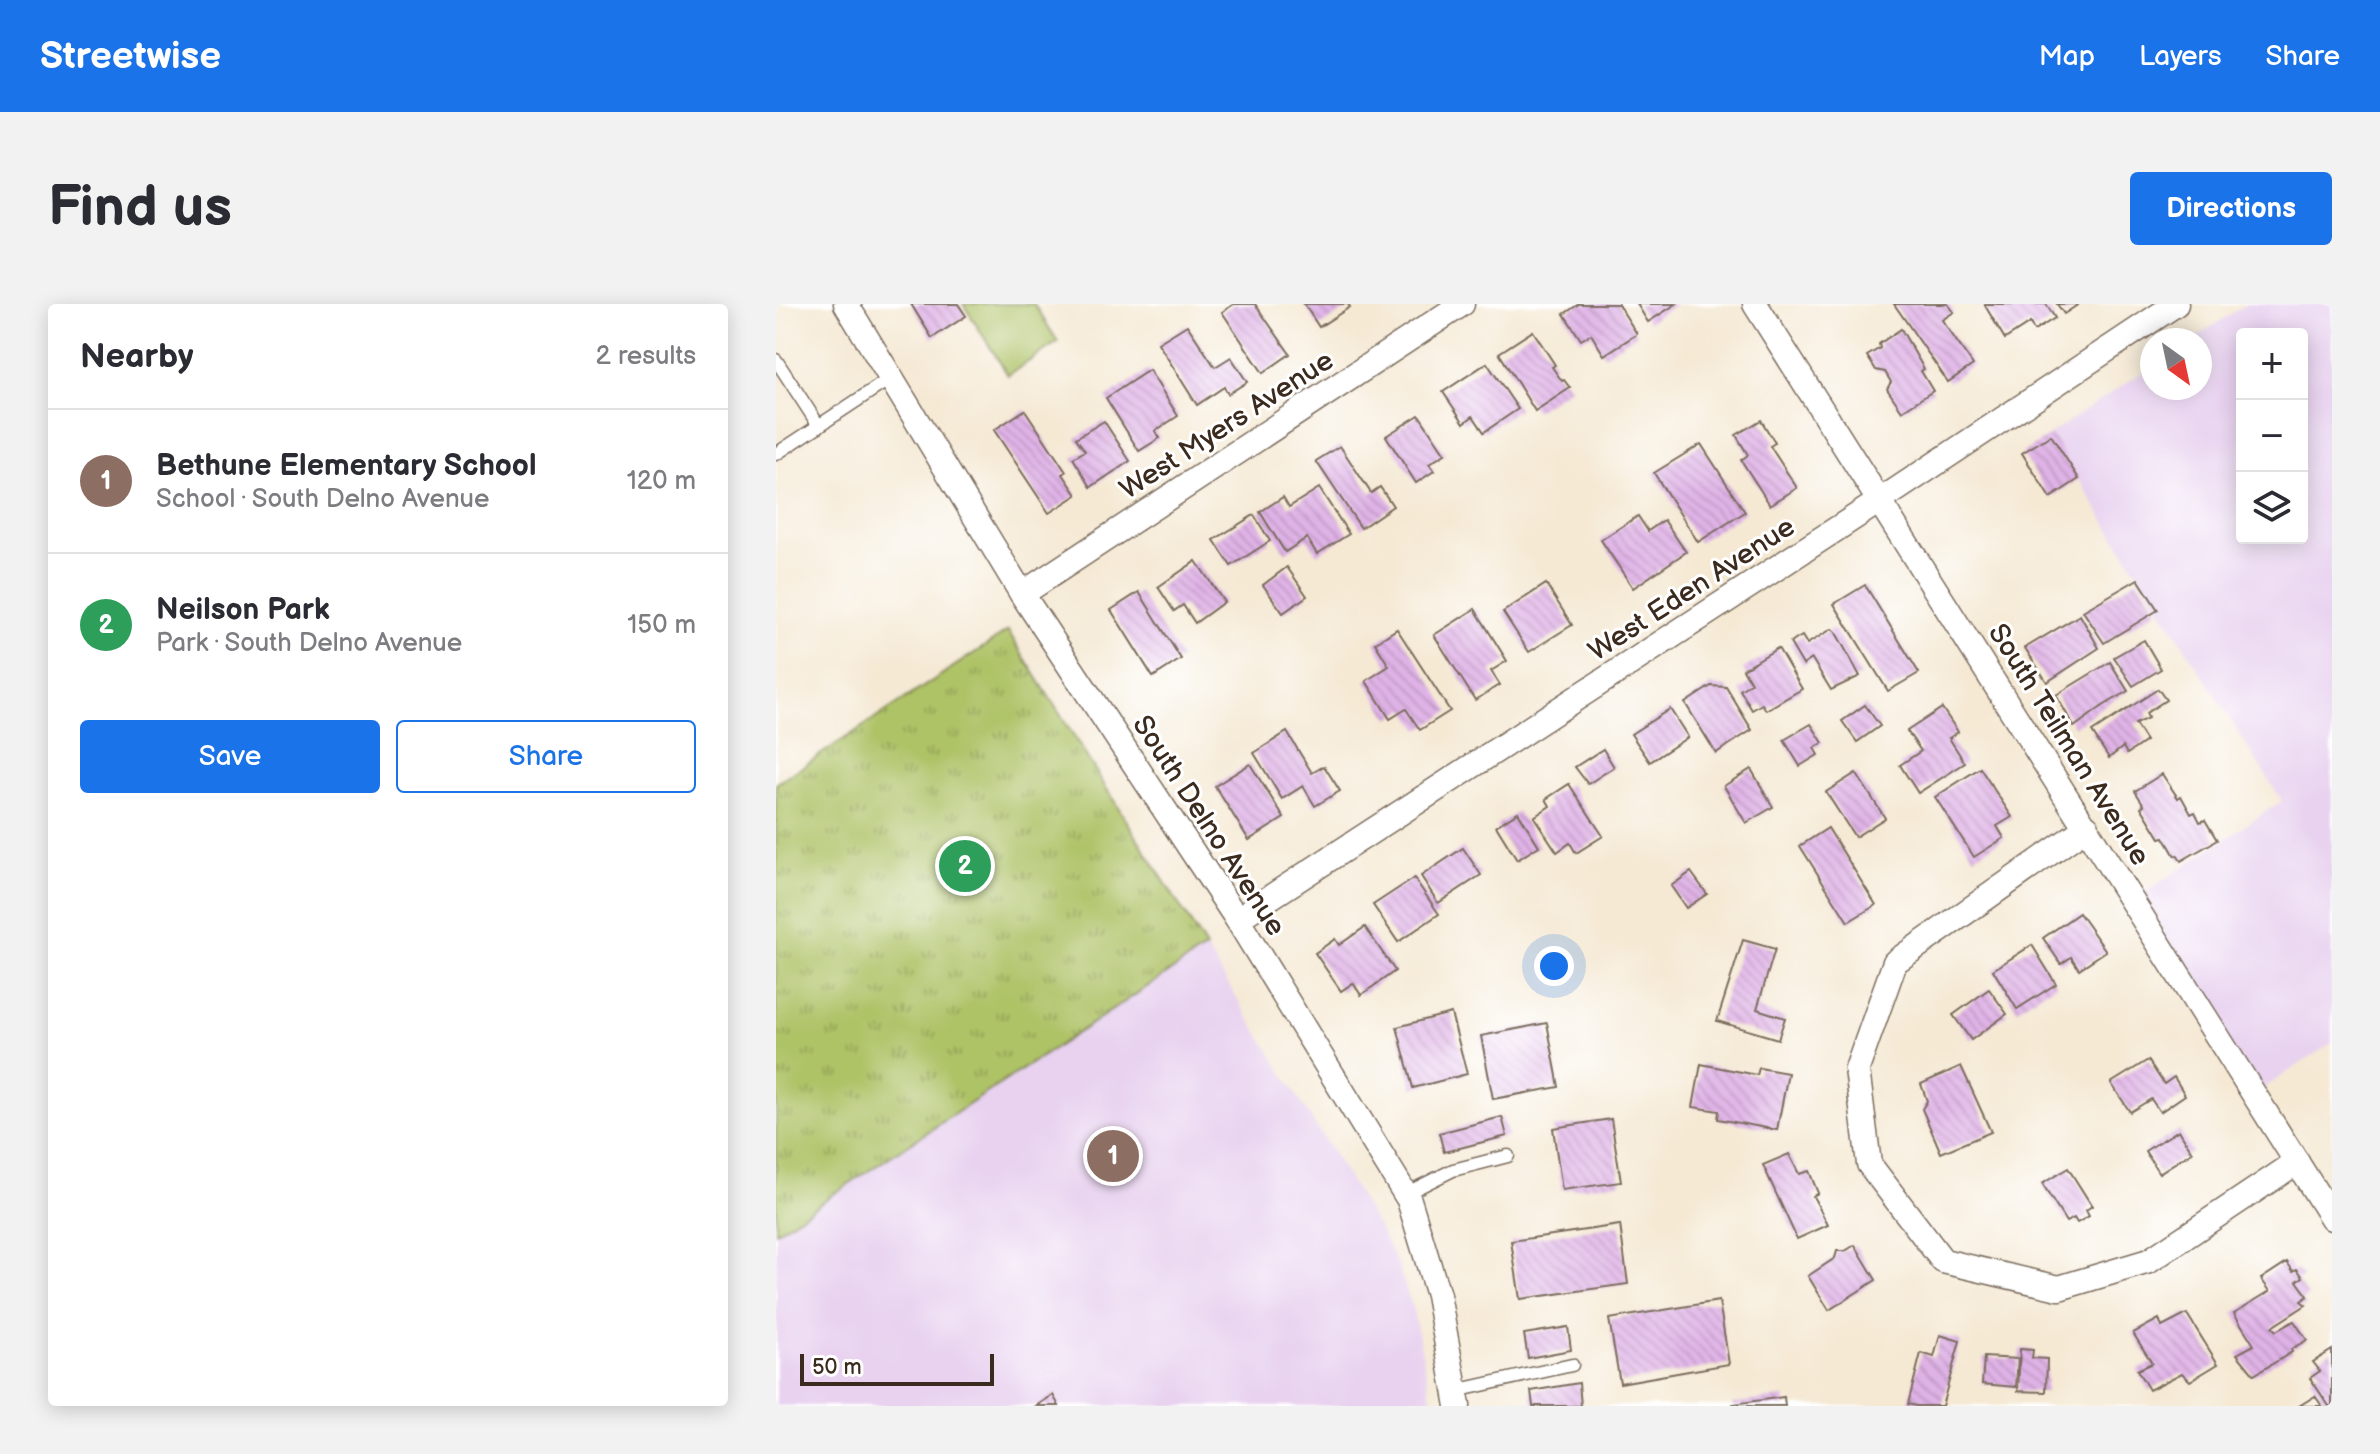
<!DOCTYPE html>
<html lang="en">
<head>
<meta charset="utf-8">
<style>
  :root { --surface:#fff; --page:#f2f2f3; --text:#2b2b33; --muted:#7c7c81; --line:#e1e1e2; --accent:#1a73e8 }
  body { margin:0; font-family:"Balsamiq Sans",sans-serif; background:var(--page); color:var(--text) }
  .controls { position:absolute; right:24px; top:24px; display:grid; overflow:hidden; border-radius:8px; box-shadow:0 4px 20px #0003 }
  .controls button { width:72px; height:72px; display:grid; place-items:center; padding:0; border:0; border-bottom:2px solid var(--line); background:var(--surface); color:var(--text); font:40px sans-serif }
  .compass { position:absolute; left:1364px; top:24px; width:72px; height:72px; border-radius:50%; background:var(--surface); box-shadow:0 4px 20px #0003; rotate:147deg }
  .scale { position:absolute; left:24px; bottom:20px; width:194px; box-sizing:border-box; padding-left:8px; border:4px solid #3b2a1e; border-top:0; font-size:22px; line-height:28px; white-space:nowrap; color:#3b2a1e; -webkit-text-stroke:6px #fff; paint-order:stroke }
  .you { position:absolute; left:778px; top:662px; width:28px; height:28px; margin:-20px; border:6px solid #fff; border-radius:50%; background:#1a73e8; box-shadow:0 0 0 12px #1a73e833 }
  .badge { display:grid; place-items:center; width:52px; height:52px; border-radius:50%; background:var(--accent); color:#fff; font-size:26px; font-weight:700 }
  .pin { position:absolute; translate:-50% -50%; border:4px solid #fff; box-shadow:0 2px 8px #0006 }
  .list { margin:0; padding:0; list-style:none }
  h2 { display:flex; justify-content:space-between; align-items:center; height:104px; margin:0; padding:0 32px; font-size:34px }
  h2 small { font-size:26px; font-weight:400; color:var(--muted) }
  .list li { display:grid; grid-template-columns:52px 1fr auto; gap:24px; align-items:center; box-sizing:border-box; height:144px; padding:0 32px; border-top:2px solid var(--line) }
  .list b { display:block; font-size:30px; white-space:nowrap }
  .list p { margin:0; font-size:26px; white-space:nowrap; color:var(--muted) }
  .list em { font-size:26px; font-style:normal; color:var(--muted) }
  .actions { display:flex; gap:16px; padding:24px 32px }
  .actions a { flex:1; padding:18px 0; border:2px solid var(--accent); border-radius:8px; text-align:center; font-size:28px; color:var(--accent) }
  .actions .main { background:var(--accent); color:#fff }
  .icon { flex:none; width:44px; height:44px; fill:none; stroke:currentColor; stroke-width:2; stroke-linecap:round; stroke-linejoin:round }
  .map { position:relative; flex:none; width:1556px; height:1102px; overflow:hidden; border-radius:8px }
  header { display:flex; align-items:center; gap:48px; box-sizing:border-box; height:112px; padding:0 40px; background:var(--accent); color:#fff }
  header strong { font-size:38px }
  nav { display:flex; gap:44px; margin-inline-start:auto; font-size:28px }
  .intro { display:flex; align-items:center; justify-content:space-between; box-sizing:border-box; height:192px; padding:0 48px }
  h1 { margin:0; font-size:56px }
  .button { padding:20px 36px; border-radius:8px; background:var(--accent); color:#fff; font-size:28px; font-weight:700 }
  main { display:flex; gap:48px; padding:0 48px }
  aside { flex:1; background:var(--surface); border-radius:8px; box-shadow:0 4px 20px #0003 }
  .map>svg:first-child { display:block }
</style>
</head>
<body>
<header>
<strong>Streetwise</strong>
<nav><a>Map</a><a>Layers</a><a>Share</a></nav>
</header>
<div class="intro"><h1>Find us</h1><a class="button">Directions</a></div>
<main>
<aside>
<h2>Nearby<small>2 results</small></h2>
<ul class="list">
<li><span class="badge" style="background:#8d6e63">1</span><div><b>Bethune Elementary School</b><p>School · South Delno Avenue</p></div><em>120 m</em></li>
<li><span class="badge" style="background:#2e9e5b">2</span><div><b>Neilson Park</b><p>Park · South Delno Avenue</p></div><em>150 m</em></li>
</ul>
<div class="actions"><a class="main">Save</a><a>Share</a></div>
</aside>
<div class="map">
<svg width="1556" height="1102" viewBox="0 0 1556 1102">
  <defs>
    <pattern id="park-tufts" width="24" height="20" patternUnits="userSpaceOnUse" patternTransform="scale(2)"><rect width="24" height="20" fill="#aec266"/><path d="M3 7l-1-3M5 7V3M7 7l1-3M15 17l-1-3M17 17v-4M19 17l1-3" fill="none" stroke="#8f9e53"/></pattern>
    <pattern id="building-back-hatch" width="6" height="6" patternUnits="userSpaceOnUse" patternTransform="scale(2)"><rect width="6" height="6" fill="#dfb2e6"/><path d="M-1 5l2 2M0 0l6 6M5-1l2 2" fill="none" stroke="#c099c5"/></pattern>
  </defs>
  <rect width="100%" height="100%" fill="#fff"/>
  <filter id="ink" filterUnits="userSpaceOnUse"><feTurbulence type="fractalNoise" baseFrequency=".0125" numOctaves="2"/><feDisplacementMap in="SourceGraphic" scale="16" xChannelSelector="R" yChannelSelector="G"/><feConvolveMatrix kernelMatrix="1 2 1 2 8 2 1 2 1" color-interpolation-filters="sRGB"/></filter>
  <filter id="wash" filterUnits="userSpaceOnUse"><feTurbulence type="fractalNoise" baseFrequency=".006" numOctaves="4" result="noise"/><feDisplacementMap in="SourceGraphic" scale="32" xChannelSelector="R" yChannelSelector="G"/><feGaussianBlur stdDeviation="1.8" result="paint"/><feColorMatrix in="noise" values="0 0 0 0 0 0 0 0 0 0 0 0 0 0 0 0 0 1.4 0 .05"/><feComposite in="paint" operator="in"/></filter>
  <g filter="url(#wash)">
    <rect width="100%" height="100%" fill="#f5e9d4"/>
    <g fill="#e8d2ef" fill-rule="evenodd">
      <path d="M1470,0H1556V739L1476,792L1353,599L1506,497L1274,130L1376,62V84H1424V36H1416ZM1466,30H1526V234H1466Z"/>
      <path d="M430,644L604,926L622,962L637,1006L657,1102H0V928Z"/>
    </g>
    <path fill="#aec266" stroke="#747642" stroke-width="2" d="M187,0H258L282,38L232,71Z"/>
    <path fill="url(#park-tufts)" stroke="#747642" stroke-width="2" d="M232,327L430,644L0,928V480Z"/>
    <g id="blocks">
      <g fill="url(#building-back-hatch)">
        <path d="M135,0H182L190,12L156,34Z"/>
        <path d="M458,0H479L514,50L487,69L446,8Z"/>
        <path d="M528,0H572L574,3L543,23Z"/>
        <path d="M803,0H842L861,30L828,51L815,30L805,36L788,10Z"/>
        <path d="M861,0H900L872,18Z"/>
        <path d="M1118,0H1172L1178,8L1166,16L1197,61L1172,78Z"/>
        <path d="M1208,0H1270L1279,14L1258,27L1254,19L1229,35Z"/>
        <path d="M1281,0H1303L1288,10Z"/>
        <path d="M411,21L439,63L455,53L471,78L452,90L448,83L421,101L382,39Z"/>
        <path d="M1125,25L1148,65L1145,67L1157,87L1126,107L1111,85L1115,78L1109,68L1100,66L1091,52L1104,44L1103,40Z"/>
        <path d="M757,27L779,61L776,63L786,77L788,76L794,84L759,107L723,49Z"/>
        <path d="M711,59L742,105L708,128L697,112L688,119L667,88Z"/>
        <path d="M373,66L402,112L379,127L384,134L363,147L330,94Z"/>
        <path d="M249,106L290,168L287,170L301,191L273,209L218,126Z"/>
        <path d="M643,111L669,150L653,160L658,167L640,179L610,132Z"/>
        <path d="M985,116L999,139L994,142L1021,184L994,201L965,156L972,151L960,131Z"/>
        <path d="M328,117L354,157L315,183L297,154L309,147L300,134Z"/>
        <path d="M1275,131L1303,175L1274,194L1246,149Z"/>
        <path d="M925,140L969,208L922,238L878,169Z"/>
        <path d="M564,142L595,189L604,183L617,202L585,224L540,157Z"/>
        <path d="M543,184L573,230L541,250L531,234L509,248L484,208L507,193L513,203Z"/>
        <path d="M478,211L494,237L455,262L438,236Z"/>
        <path d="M862,212L872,227L888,216L910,248L857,284L825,236Z"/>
        <path d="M420,257L448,298L419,319L407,301L398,307L382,283Z"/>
        <path d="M511,263L531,292L507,309L487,281Z"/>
        <path d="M1362,275L1382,306L1328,339L1307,307Z"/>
        <path d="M770,280L796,321L753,348L727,308Z"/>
        <path d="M1089,281L1143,369L1112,387L1058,300Z"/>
        <path d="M363,288L405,355L377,373L335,306Z"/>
        <path d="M699,305L731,357L715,367L724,381L699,396L658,331Z"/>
        <path d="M1304,311L1323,344L1271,378L1249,344Z"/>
        <path d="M621,325L674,407L644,426L630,405L614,415L590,377L613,362L599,339Z"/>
        <path d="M1056,325L1059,327L1084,372L1055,386L1036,355L1027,361L1014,339L1026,332L1031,340Z"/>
        <path d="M1368,336L1385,365L1357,382L1338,353Z"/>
        <path d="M1002,344L1026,385L990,406L986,400L976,406L964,386L975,379L967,365Z"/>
        <path d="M1334,358L1352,387L1327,402L1298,423L1280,391Z"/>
        <path d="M935,382L950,383L976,426L940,449L909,399Z"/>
        <path d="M1382,385L1390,396L1370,409L1372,414L1359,420L1370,437L1351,450L1347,443L1333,454L1316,428Z"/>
        <path d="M1089,401L1104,422L1081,438L1066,417Z"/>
        <path d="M1166,404L1182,428L1173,434L1189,459L1142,489L1124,461L1145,447L1131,427Z"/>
        <path d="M894,405L912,433L874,458L855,430Z"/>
        <path d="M1035,420L1047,439L1038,444L1042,451L1024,462L1008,436Z"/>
        <path d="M511,428L536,469L548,462L564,487L539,502L527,482L506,495L478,449Z"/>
        <path d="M827,445L838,463L812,480L799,463Z"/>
        <path d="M474,460L508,514L473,536L439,482Z"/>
        <path d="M1204,464L1236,513L1221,522L1228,534L1198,553L1159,493Z"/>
        <path d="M975,465L997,503L970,519L948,482Z"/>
        <path d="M1080,469L1109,514L1079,533L1050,488Z"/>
        <path d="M1386,470L1402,494L1405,492L1415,510L1419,508L1424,518L1429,516L1441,536L1405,557L1401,551L1399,552L1388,533L1384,534L1365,503L1368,501L1359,487Z"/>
        <path d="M793,480L827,532L800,549L794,539L781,548L758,513L774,502L770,495Z"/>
        <path d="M742,508L763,542L741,556L720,522Z"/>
        <path d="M1052,524L1100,601L1072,618L1024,542Z"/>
        <path d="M687,544L705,571L662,599L645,572Z"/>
        <path d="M915,568L931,590L910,604L895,582Z"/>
        <path d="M638,574L663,610L622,638L597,601Z"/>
        <path d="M1303,609L1330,647L1303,665L1295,653L1285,660L1267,634Z"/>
        <path d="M589,623L619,667L585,691L577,679L565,687L539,649L559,635L563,641Z"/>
        <path d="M967,636L999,645L981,705L1009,714L1002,735L941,717Z"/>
        <path d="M1256,641L1280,680L1241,705L1217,666Z"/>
        <path d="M1213,685L1231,710L1195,736L1177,711Z"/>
        <path d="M675,709L691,770L637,784L621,723Z"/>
        <path d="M771,719L783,783L717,795L705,732Z"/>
        <path d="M1372,756L1388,780L1398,773L1409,791L1384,808L1375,795L1354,808L1335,779Z"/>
        <path d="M925,760L981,771L983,764L1012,769L1001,826L942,815L943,807L917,803Z"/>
        <path d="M1185,762L1215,828L1165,849L1146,805L1151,797L1145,780Z"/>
        <path d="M726,813L731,832L668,848L663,829Z"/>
        <path d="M835,815L845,878L786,886L777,824Z"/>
        <path d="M1403,826L1416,848L1383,869L1369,847Z"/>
        <path d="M1013,850L1023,870L1033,867L1042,889L1037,892L1052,921L1021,935L987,861Z"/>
        <path d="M1292,864L1316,902L1310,906L1313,912L1301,919L1298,914L1290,918L1266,880Z"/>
        <path d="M844,921L852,980L744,995L735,937Z"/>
        <path d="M1079,941L1100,976L1053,1006L1032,972L1059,954L1061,947H1069Z"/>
        <path d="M1511,958L1517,967L1521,965L1527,973L1521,977L1532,992L1525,997L1530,1001L1496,1023L1500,1027L1518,1017L1531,1036L1515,1045L1516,1048L1478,1071L1461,1050L1478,1041L1458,1009L1494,987L1485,975Z"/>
        <path d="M943,997L953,1060L844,1079L833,1015Z"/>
        <path d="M1411,1010L1442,1060L1414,1077L1406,1069L1373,1086L1361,1066L1376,1059L1357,1029L1383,1015L1386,1023Z"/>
        <path d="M792,1023L795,1046L752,1054L748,1030Z"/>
        <path d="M1164,1031L1184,1037L1166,1102H1140L1132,1100L1145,1049L1158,1053Z"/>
        <path d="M1244,1045L1257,1046L1256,1054L1271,1055L1270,1088L1242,1087Z"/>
        <path d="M1556,1046V1102H1553L1534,1074L1544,1067L1537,1058Z"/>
        <path d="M1208,1053L1242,1055L1240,1083L1206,1080Z"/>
        <path d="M803,1079L805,1102H757L755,1087Z"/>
        <path d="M277,1091L283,1102H260Z"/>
        <path d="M1539,1092L1546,1102H1523Z"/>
        <path d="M1008,1093L1009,1102H957V1100Z"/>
      </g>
    </g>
  </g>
  <g filter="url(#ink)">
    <use href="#blocks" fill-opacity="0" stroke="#7c6d5e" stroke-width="2"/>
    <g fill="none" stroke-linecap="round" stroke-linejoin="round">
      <g stroke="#7c6d5e" stroke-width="15">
        <g id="lane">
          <path d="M0,56L43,122"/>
          <path d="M0,150L115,74"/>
          <path d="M629,890L677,866L732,852"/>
          <path d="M679,1087L796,1061"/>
        </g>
      </g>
      <g stroke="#7c6d5e" stroke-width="27">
        <g id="street">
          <path d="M70,0L246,290L461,615L633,896L662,991L682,1102"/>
          <path d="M979,0L1556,914"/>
          <path d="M246,290L686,0"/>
          <path d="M1311,523L1119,658L1081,765L1093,860L1167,957L1283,984L1373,957L1521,858"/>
          <path d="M461,615L1105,196L1400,0"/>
        </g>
      </g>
      <use href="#lane" stroke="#fff" stroke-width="12"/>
      <use href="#street" stroke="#fff" stroke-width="24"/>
    </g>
  </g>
  <g text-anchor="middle" stroke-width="6" stroke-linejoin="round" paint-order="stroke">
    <g font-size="28" fill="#3b2a1e" stroke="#fff">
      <text transform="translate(450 120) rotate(-33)" y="10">West Myers Avenue</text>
      <text transform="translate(915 284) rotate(-33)" y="10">West Eden Avenue</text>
      <text transform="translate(1294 440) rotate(58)" y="10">South Teilman Avenue</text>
      <text transform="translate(434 521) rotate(57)" y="10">South Delno Avenue</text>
    </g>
  </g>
</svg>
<div class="controls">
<button>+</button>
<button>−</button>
<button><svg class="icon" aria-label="layers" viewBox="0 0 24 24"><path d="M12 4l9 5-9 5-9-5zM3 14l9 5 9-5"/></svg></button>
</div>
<svg class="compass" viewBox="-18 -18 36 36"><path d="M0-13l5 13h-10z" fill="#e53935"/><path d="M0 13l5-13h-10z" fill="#7c7c81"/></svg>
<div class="scale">50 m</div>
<div class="you"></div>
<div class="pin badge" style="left:337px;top:852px;background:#8d6e63">1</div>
<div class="pin badge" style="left:189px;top:562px;background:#2e9e5b">2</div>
</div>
</main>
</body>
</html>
